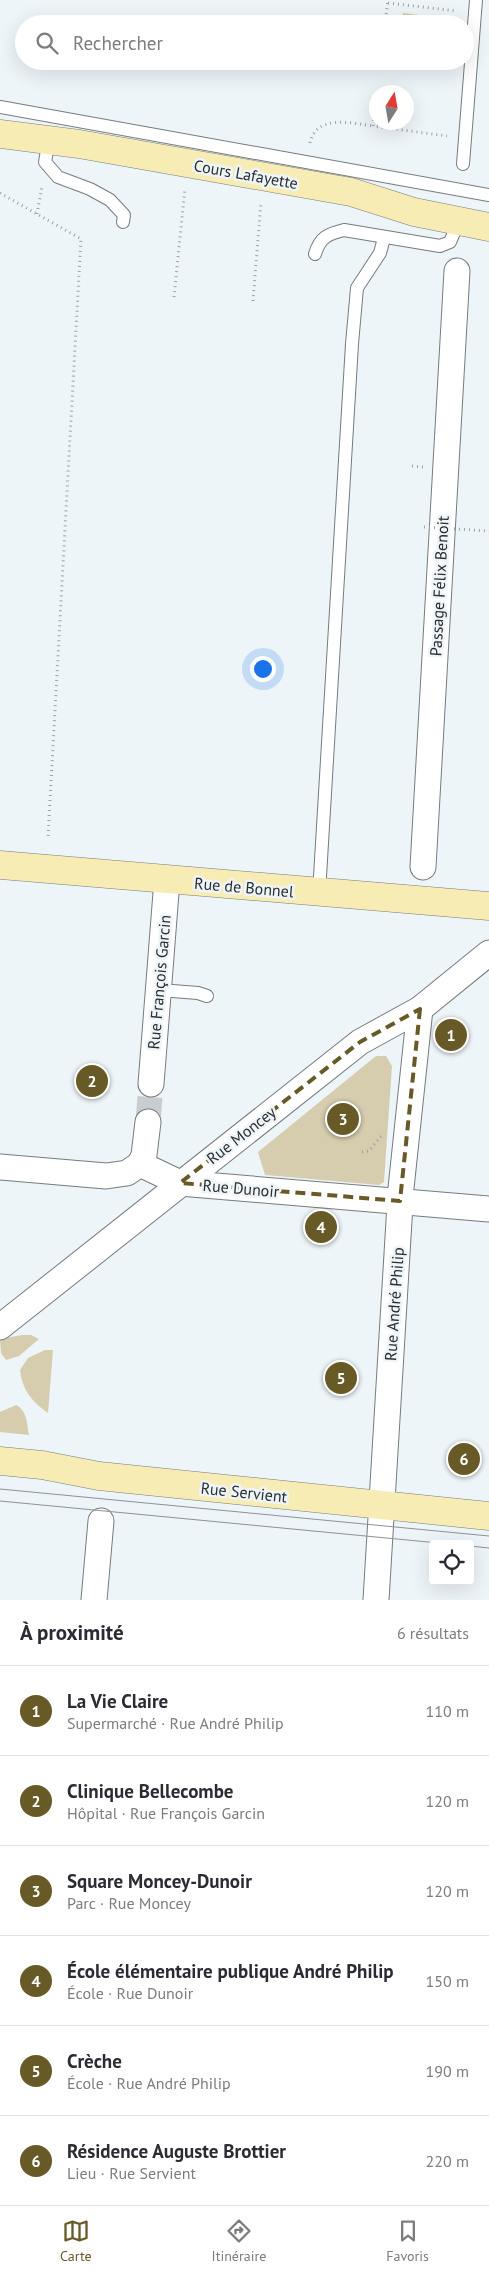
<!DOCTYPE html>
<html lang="fr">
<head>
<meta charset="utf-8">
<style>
  :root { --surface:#fff; --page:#f2f2f3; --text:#2b2b33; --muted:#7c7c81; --line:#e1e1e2; --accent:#685a27 }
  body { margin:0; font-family:"PT Sans",sans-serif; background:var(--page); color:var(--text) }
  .controls { position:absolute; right:15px; bottom:15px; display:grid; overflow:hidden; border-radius:5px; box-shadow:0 5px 20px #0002 }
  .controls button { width:45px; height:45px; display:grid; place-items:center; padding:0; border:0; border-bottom:1px solid var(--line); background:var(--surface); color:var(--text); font:25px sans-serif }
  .compass { position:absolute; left:369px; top:85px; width:45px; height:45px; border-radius:50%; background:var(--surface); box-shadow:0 5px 20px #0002; rotate:11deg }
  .you { position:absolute; left:262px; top:668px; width:18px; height:18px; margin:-12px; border:4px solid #fff; border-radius:50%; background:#1a73e8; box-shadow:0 0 0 8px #1a73e833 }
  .badge { display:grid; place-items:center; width:32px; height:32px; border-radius:50%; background:var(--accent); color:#fff; font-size:16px; font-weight:700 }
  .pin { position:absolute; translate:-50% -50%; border:2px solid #fff; box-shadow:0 1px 5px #0006 }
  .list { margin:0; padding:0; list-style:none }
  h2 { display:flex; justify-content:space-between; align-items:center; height:65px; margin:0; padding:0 20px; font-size:21px }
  h2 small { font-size:16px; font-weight:400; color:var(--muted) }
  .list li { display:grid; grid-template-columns:32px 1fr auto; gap:15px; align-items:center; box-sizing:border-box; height:90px; padding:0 20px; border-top:1px solid var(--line) }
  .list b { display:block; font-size:19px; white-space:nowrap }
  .list p { margin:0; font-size:16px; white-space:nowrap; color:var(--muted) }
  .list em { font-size:16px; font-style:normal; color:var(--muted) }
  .icon { flex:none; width:28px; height:28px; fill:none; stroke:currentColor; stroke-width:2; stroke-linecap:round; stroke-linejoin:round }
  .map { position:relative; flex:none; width:489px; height:1600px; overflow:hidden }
  .search { position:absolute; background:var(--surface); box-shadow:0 5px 20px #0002; left:15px; right:15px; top:15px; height:55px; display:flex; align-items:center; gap:12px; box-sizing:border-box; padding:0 18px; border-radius:28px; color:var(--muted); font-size:19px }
  .sheet { height:605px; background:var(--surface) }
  nav { display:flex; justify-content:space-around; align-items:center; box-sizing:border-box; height:70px; border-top:1px solid var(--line); background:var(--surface); font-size:14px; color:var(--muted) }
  nav a { display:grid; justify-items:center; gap:2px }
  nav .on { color:var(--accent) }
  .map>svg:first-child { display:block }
</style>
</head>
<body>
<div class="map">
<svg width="489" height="1600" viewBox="0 0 489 1600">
  <rect width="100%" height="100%" fill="#eef5f9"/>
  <g fill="#d6cdaf">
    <path d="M403,13L444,18V24H401Z"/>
    <path d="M376,1056H386L392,1066L384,1182L379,1185L265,1175L258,1152Z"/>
    <path d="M22,1335H31L39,1339L19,1356L6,1360L1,1353L0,1339Z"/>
    <path d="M45,1350H53L48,1413C32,1402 22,1390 20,1370L28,1358Z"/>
    <path d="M16,1405C27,1410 27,1424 29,1435L0,1432V1412Z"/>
  </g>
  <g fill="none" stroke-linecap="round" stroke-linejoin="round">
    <path stroke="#c7cdd0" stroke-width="25" stroke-dasharray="25 12" stroke-linecap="butt" d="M148,1122L151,1084"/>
    <g stroke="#757b7f" stroke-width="14">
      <g id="lane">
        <path d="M0,107L489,195"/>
        <path d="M49,139L45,162L58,177L90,189L110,200L124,215L123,222"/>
        <path d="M463,164L476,0"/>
        <path d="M315,254C320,237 328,234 344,230L440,246L450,242L459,221"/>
        <path d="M319,893L352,344L357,288L380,253L384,238"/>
        <path d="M159,990L198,993L207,996"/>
      </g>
    </g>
    <g stroke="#757b7f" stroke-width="27">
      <g id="street">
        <path d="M423,867L457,271"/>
        <path d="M151,1084L167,880"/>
        <path d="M140,1164L180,1183L489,1209"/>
        <path d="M0,1167L106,1176L127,1173L140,1164L144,1155L148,1122"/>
        <path d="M0,1327L360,1042L420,1009L489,953"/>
        <path d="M94,1600L101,1521"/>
        <path d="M376,1600L401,1188L420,1009"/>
      </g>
    </g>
    <g stroke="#757b7f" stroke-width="29">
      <g id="secondary">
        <path d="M0,134L79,144L351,192L414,212L489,227"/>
        <path d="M0,865L489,906"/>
        <path d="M0,1461L42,1465L99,1476L489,1516"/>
      </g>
    </g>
    <g stroke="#9ca1a4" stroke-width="3" stroke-dasharray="1 4" stroke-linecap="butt">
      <path d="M388,3L457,11"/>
      <path d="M385,24L388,0"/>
      <path d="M422,61L451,65"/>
      <path d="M380,66L381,61"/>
      <path d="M375,110L373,126L447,136"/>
      <path d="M310,143C316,114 352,123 373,126"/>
      <path d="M0,193L81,239L48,837"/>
      <path d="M37,214L42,186"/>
      <path d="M174,297L185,188"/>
      <path d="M253,301L261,202"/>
      <path d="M412,466L423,467"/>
      <path d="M362,1152L369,1151L381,1136"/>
    </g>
    <use href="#lane" stroke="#fff" stroke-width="12"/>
    <use href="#street" stroke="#fff" stroke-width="25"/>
    <use href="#secondary" stroke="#f7ecb4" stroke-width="28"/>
    <g stroke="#8d9294" stroke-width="1">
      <path d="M0,1489L489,1536"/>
      <path d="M0,1501L449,1544"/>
      <path d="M470,1546L489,1548"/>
    </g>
    <path stroke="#9ca1a4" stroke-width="3" stroke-dasharray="1 4" stroke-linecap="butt" d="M424,527L489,531"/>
  </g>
  <path fill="none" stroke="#685a27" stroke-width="4" stroke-dasharray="10 6" stroke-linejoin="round" d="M420,1009L400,1201L180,1183L360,1042Z"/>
  <g text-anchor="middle" stroke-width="5" stroke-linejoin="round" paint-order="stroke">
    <g font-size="16" fill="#2a2d2e" stroke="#eef5f9">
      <text transform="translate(246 174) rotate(10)" y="6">Cours Lafayette</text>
      <text transform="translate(439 586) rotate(-87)" y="6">Passage Félix Benoit</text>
      <text transform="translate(244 887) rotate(5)" y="6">Rue de Bonnel</text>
      <text transform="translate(159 982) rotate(-85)" y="6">Rue François Garcin</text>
      <text transform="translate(241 1135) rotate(-38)" y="6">Rue Moncey</text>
      <text transform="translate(241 1188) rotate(5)" y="6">Rue Dunoir</text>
      <text transform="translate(394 1304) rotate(-86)" y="6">Rue André Philip</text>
      <text transform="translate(244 1492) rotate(6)" y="6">Rue Servient</text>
    </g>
  </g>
</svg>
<div class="controls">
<button><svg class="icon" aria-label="locate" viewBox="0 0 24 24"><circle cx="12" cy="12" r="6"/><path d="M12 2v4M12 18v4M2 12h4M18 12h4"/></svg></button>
</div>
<svg class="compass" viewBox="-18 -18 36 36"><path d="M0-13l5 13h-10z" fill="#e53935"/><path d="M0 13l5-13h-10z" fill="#7c7c81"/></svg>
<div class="you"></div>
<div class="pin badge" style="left:451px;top:1035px">1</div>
<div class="pin badge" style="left:92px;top:1081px">2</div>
<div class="pin badge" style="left:343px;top:1119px">3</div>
<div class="pin badge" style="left:321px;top:1227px">4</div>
<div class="pin badge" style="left:341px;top:1378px">5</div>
<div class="pin badge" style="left:464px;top:1459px">6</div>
<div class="search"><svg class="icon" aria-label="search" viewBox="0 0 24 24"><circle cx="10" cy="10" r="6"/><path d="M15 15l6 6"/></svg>Rechercher</div>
</div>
<section class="sheet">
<h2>À proximité<small>6 résultats</small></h2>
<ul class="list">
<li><span class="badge">1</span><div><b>La Vie Claire</b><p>Supermarché · Rue André Philip</p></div><em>110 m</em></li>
<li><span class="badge">2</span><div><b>Clinique Bellecombe</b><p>Hôpital · Rue François Garcin</p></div><em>120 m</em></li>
<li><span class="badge">3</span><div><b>Square Moncey-Dunoir</b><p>Parc · Rue Moncey</p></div><em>120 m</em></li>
<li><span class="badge">4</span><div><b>École élémentaire publique André Philip</b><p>École · Rue Dunoir</p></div><em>150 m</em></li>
<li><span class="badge">5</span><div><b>Crèche</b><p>École · Rue André Philip</p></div><em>190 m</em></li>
<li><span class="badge">6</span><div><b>Résidence Auguste Brottier</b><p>Lieu · Rue Servient</p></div><em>220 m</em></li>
</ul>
</section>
<nav>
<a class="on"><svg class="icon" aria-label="map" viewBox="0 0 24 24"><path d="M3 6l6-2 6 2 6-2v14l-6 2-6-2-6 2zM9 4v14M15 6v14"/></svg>Carte</a>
<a><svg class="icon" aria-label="directions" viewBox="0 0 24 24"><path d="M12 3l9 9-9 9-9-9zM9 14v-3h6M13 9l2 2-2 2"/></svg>Itinéraire</a>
<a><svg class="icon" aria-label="saved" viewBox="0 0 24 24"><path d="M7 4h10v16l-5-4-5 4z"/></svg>Favoris</a>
</nav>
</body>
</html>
